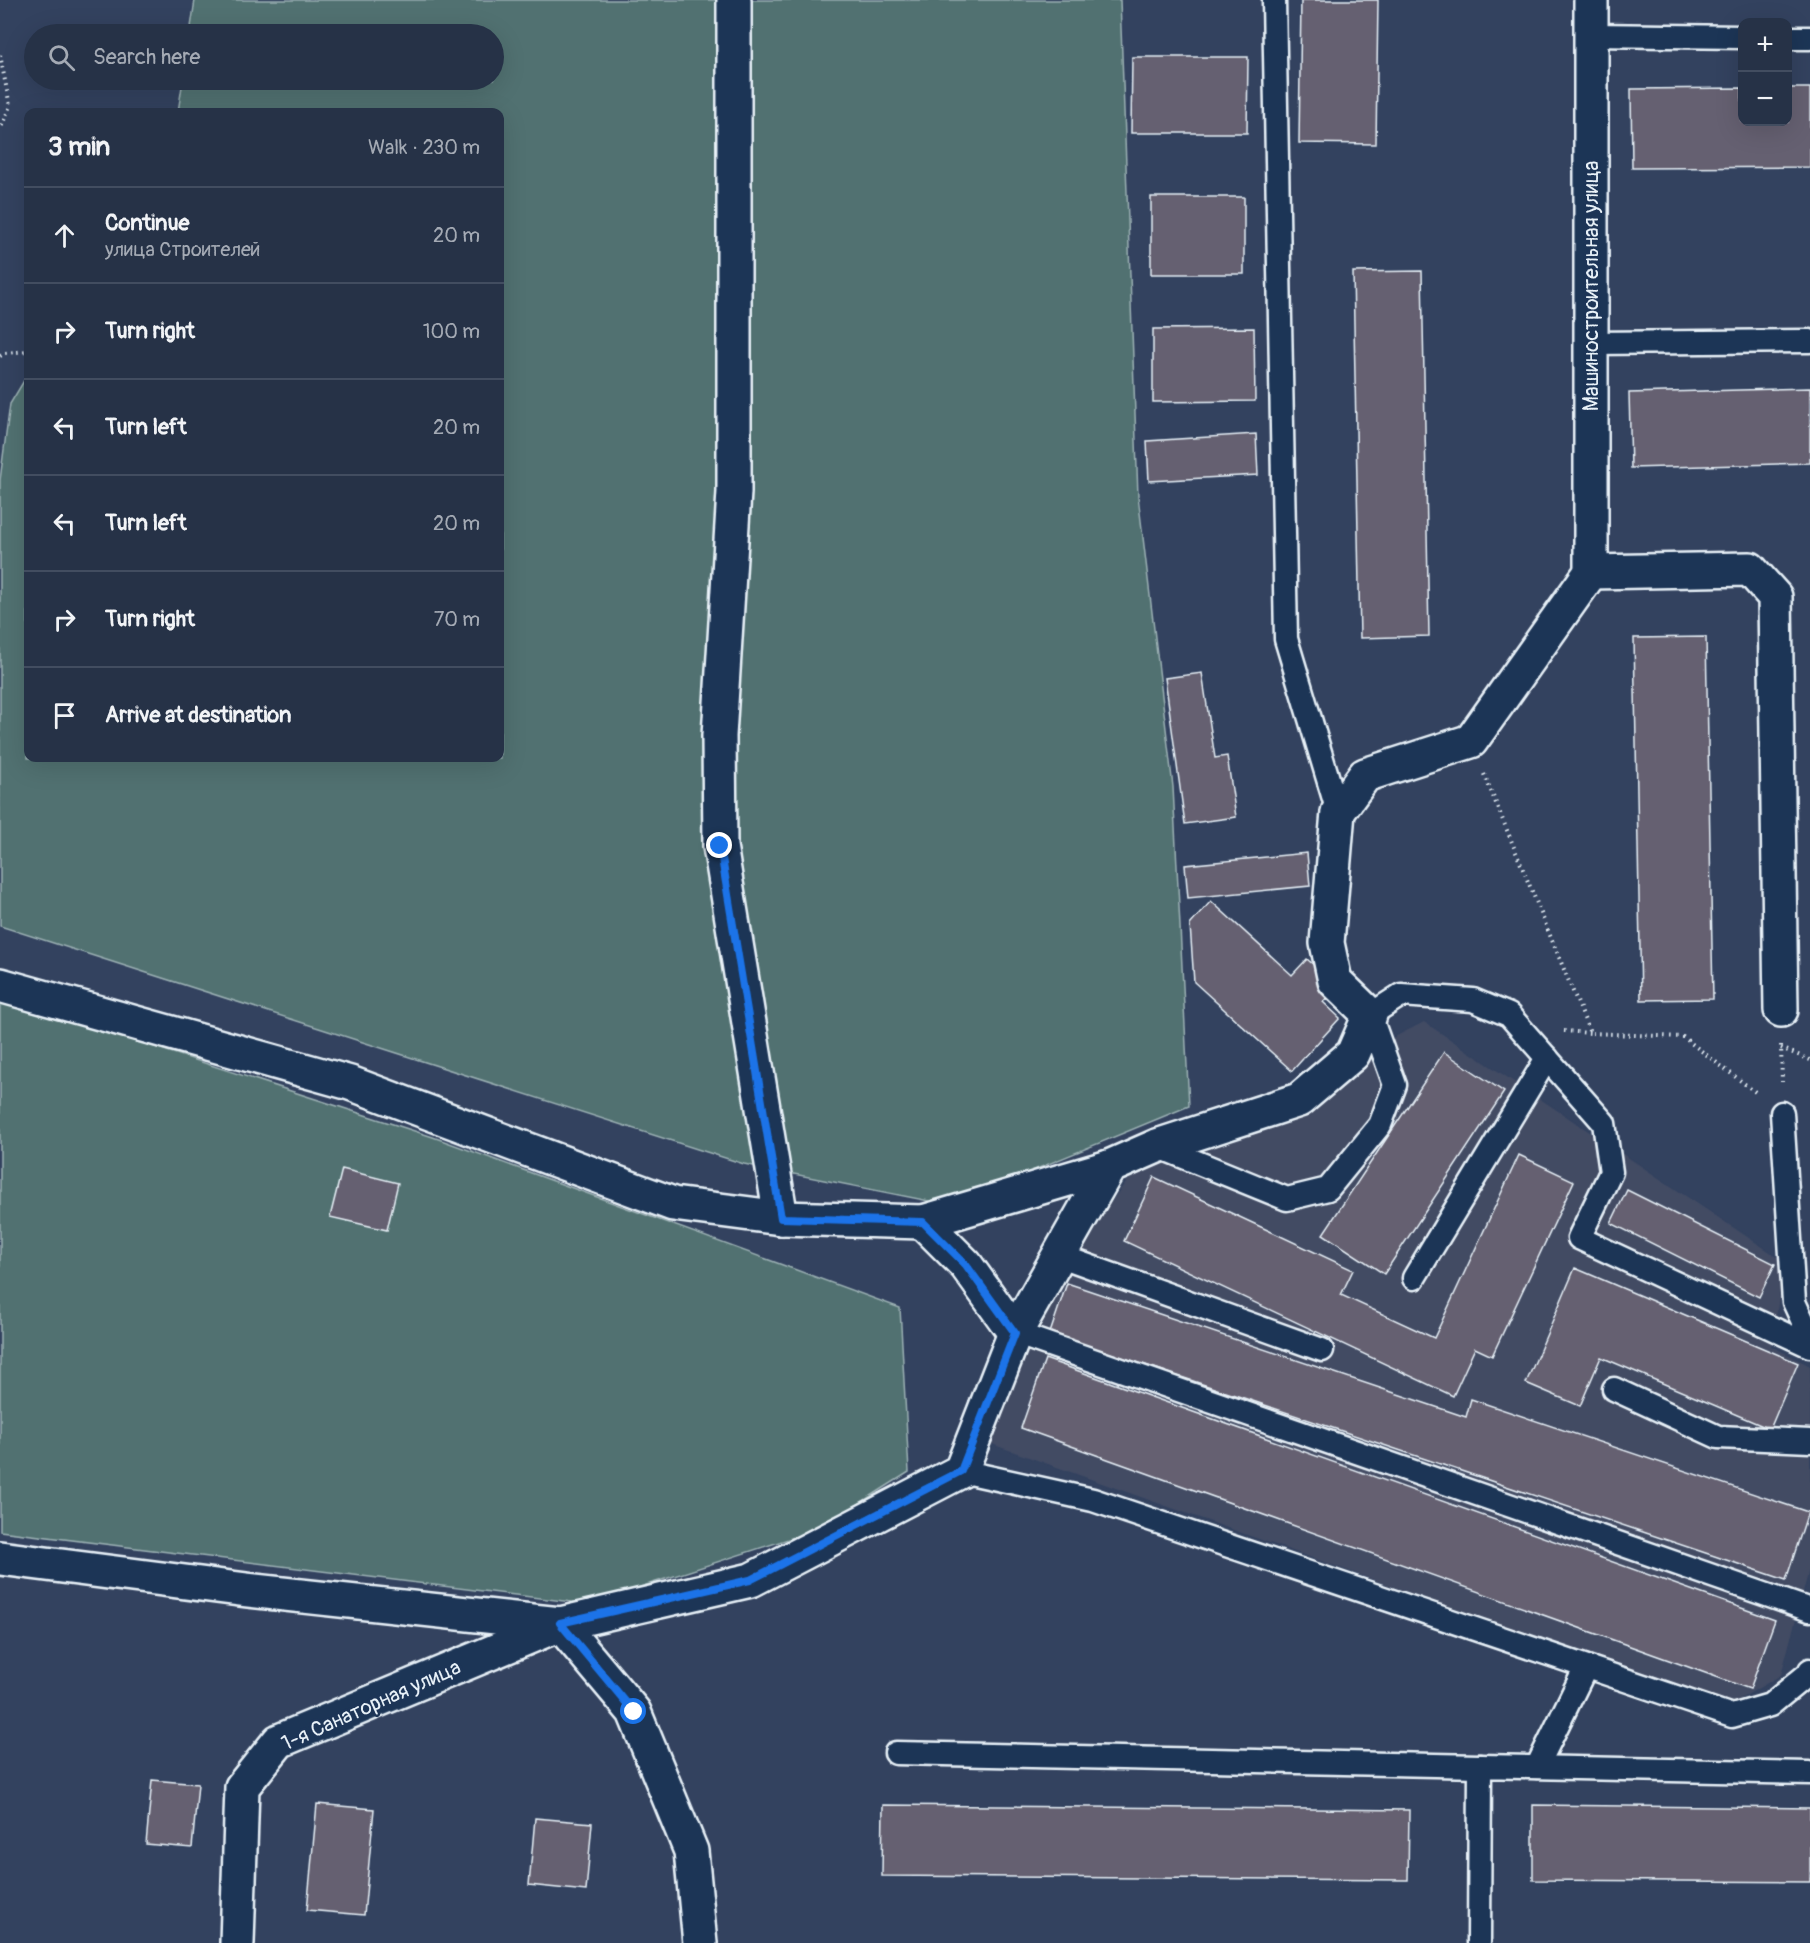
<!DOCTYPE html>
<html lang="en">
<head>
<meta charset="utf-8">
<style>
  :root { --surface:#263247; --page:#323e52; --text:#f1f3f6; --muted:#a4aab4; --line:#424d60 }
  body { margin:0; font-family:Pangolin,sans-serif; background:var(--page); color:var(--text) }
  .controls { position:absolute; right:18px; top:18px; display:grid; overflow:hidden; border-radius:12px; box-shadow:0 6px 24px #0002 }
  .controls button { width:54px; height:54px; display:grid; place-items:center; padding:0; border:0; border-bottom:2px solid var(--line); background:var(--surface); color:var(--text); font:30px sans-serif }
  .stop { position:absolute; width:18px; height:18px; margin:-14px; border:4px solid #1a73e8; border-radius:50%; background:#fff }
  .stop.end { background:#1a73e8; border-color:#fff; box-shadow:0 2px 6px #0008 }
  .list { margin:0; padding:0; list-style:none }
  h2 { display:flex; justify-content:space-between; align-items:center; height:78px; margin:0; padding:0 24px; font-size:26px }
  h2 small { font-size:20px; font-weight:400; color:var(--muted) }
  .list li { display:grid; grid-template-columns:39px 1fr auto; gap:18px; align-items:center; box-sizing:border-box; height:96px; padding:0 24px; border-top:2px solid var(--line) }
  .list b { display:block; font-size:22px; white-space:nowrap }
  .list p { margin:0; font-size:20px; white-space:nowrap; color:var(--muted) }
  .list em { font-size:20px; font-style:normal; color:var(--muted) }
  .icon { flex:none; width:33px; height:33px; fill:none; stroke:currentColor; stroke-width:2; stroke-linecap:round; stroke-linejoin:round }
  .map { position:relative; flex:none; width:1810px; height:1943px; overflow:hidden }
  .search { position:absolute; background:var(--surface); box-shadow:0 6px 24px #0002; left:24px; top:24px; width:480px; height:66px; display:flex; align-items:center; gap:15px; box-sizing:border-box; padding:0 21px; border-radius:33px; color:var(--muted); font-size:22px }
  .panel { position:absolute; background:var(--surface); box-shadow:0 6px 24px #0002; left:24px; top:108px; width:480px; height:654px; border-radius:12px }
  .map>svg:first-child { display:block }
</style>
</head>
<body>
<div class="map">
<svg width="1810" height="1943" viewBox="0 0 1810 1943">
  <rect width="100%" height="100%" fill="#33425f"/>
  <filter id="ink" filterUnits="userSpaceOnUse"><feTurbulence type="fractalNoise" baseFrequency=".0167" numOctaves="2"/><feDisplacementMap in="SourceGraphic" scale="12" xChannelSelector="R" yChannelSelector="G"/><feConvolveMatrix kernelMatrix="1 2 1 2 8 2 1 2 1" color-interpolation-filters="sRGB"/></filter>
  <g filter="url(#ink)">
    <path fill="#424b64" d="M1424,1022L1785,1262L1771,1346L1810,1366V1566L1781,1675L1728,1706L989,1443L1052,1281L1135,1170Z"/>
    <g fill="#517171" stroke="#9cb1b4" stroke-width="1.5">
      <path d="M195,0H1120L1138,496L1173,787L1189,1106L949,1205L744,1164L0,926V480L10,404L28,374V758H500V112H178L183,80H494V34H190Z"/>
      <path d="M0,997L433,1137L900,1308L909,1472L819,1529L588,1604L0,1531Z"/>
    </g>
    <g fill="#656171" stroke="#e8f1f8" stroke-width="1.5">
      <path d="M1301,0H1378L1376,144L1299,143Z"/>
      <path d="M1132,57H1248L1247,133H1131Z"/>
      <path d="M1742,88V122H1788V88H1810V167L1632,168L1631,89Z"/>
      <rect x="1151" y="197" width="93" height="77"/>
      <path d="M1422,271L1429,636L1360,638L1353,272Z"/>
      <path d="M1254,328L1255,401L1153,402V329Z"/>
      <path d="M1810,388V463L1631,468L1629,393Z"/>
      <path d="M1256,434L1258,475L1149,481L1147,441Z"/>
      <path d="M1706,637L1713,999L1641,1000L1634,638Z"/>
      <path d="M1202,673L1215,758L1227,756L1236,817L1185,824L1165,678Z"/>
      <path d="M1307,853L1310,886L1188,898L1185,865Z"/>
      <path d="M1211,901L1292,975L1307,959L1337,986L1323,1002L1340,1018L1292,1071L1194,982L1190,925Z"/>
      <path d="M1444,1052L1504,1092L1384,1274L1323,1234Z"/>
      <path d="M1519,1155L1574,1181L1492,1356L1475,1348L1453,1396L1124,1241L1154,1177L1353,1270L1341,1295L1434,1338Z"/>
      <path d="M342,1169L398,1183L387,1230L330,1217Z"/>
      <path d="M1627,1190L1775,1264L1759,1297L1611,1223Z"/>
      <path d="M1575,1268L1798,1363L1770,1429L1601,1357L1580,1406L1526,1383Z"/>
      <path d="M1067,1283L1466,1417L1471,1399L1808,1512L1786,1580L1050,1333Z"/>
      <path d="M1045,1359L1775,1620L1750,1689L1021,1428Z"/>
      <path d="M152,1780L198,1784L192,1848L146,1844Z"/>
      <path d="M317,1804L374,1809L364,1915L307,1910Z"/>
      <path d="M883,1805L1409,1810L1408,1880L882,1876Z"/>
      <path d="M1533,1805L1810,1808V1882L1533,1880Z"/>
      <path d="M535,1818L592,1823L586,1891L529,1885Z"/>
    </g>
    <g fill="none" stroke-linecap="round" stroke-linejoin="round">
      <g stroke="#e8f1f8" stroke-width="27">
        <g id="service">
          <path d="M1274,0L1286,639L1338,812"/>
          <path d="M1591,35L1742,37"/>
          <path d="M1788,38H1810"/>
          <path d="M1591,343L1810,341"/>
          <path d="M1782,1113L1794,1302L1810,1337"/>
          <path d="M1157,1146L1287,1199L1328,1189L1380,1125L1395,1085L1370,1015L1401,995L1473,1000L1509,1015L1604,1123L1611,1172L1579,1238L1810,1346"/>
          <path d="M1058,1255L1322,1350"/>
          <path d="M1414,1278L1547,1058"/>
          <path d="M1015,1333L1810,1610"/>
          <path d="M1614,1389L1718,1437L1810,1441"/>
          <path d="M961,1471L1093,1500L1732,1716L1770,1705L1809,1673L1810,1670"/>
          <path d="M896,1753L1480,1766"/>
          <path d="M1537,1767L1586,1667"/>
          <path d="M1479,1943L1480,1766L1810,1773"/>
        </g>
      </g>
      <g stroke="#e8f1f8" stroke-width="38">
        <g id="minor">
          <path d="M734,0V492L719,736L720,846L781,1218"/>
          <path d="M1591,0V572"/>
          <path d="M1591,572L1750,569L1775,597L1781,1010"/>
          <path d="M0,985L350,1083L673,1204L781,1218L923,1222L1109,1167"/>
          <path d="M923,1222L966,1265L1015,1333"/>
          <path d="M0,1558L247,1590L560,1624L751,1580L961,1471L1015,1333L1109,1167L1157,1146L1299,1100L1353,1054L1370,1015L1335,981L1327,943L1338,812L1365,775L1471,741L1591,572"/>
          <path d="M237,1943L242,1787L279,1741L560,1624L634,1712L691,1851L700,1943"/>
        </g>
      </g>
      <g stroke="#e8f1f8" stroke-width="4" stroke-dasharray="1.5 4.5" stroke-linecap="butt">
        <path d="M0,55L10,106L0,130"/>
        <path d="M0,356L5,353L28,351"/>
        <path d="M1484,774L1590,1033L1683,1037L1758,1094"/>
        <path d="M1564,1031L1590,1033"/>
        <path d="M1781,1045L1782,1082"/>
        <path d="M1781,1048L1810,1060"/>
      </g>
      <use href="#service" stroke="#1d3557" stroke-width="22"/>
      <use href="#minor" stroke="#1d3557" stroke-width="33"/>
    </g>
  </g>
  <g fill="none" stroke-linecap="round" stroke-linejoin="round" filter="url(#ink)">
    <path stroke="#1a73e8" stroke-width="8" d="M634,1712L560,1623L750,1580L961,1471L1015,1333L966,1265L923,1222L781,1218L720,846"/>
  </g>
  <g text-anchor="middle" stroke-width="5" stroke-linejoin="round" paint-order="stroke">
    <g font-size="21" fill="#e8f1f8" stroke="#1d3557">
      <text transform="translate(1591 286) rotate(-90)" y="7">Машиностроительная улица</text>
      <text transform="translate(371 1705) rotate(-24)" y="7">1-я Санаторная улица</text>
    </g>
  </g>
</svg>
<div class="controls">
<button>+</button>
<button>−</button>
</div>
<div class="stop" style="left:634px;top:1712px"></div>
<div class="stop end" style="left:720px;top:846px"></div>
<div class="search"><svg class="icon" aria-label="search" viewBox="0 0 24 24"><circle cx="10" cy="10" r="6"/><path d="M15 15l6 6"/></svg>Search here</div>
<section class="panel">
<h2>3 min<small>Walk · 230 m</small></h2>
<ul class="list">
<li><svg class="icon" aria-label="ahead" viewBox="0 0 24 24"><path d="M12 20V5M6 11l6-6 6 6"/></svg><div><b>Continue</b><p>улица Строителей</p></div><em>20 m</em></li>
<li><svg class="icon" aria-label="right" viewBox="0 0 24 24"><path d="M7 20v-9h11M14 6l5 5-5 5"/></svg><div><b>Turn right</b></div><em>100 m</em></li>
<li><svg class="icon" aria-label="left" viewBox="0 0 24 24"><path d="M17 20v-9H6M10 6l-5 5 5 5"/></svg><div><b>Turn left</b></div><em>20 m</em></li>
<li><svg class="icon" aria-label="left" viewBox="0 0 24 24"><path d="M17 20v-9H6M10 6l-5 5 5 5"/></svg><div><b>Turn left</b></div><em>20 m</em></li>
<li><svg class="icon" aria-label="right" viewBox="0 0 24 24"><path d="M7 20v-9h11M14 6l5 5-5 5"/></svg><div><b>Turn right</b></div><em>70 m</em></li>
<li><svg class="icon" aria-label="arrive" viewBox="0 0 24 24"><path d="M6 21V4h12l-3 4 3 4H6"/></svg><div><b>Arrive at destination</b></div></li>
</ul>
</section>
</div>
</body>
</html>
